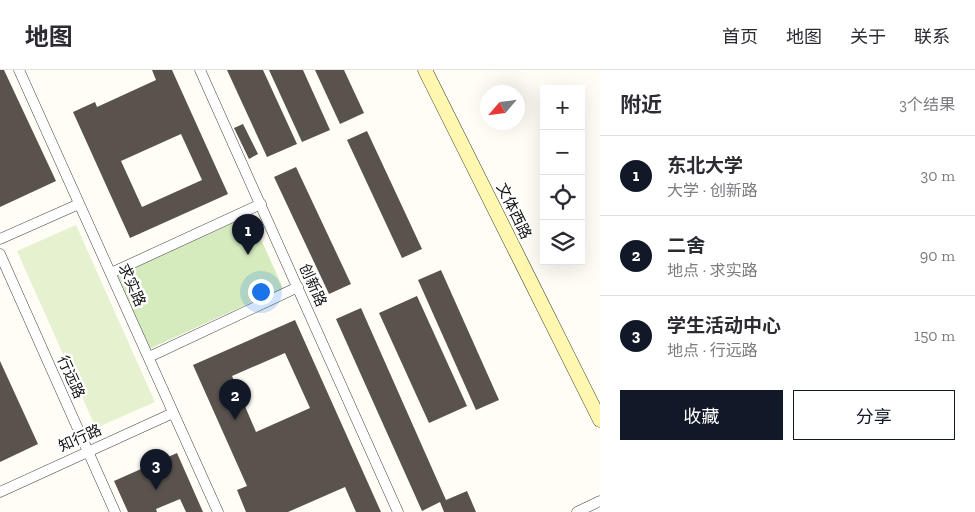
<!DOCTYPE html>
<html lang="zh">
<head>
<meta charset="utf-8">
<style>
  :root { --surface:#fff; --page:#f7f7f7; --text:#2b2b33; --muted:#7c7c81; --line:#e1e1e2; --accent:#111827 }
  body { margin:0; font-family:"Zilla Slab","Noto Sans SC",serif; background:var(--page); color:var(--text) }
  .controls { position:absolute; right:15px; top:15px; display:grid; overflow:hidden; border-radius:0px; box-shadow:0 5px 20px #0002 }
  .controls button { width:45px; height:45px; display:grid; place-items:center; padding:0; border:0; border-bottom:1px solid var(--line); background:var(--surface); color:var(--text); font:25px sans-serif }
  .compass { position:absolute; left:480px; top:15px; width:45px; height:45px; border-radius:50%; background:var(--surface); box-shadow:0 5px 20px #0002; rotate:242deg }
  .you { position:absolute; left:260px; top:221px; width:18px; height:18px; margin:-12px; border:4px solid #fff; border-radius:50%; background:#1a73e8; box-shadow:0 0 0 8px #1a73e833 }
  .badge { display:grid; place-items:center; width:32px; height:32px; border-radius:50%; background:var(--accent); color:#fff; font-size:16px; font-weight:700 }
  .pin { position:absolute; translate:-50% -41px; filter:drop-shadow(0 1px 2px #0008) }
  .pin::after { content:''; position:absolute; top:26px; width:18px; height:15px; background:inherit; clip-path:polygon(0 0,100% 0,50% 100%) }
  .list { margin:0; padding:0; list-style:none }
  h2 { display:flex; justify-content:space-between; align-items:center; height:65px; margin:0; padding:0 20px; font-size:21px }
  h2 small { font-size:16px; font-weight:400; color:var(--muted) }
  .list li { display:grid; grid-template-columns:32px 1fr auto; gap:15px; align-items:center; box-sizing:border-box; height:80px; padding:0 20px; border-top:1px solid var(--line) }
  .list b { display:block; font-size:19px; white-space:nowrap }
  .list p { margin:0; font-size:16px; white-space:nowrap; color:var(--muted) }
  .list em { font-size:16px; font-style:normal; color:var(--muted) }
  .actions { display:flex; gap:10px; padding:15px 20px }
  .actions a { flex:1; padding:11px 0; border:1px solid var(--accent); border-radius:0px; text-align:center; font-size:18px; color:var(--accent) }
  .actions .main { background:var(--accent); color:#fff }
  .icon { flex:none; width:28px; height:28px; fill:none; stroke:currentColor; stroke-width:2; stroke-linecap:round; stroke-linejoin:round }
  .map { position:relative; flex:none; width:600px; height:442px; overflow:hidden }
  header { display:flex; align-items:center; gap:30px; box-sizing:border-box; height:70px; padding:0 25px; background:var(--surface); border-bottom:1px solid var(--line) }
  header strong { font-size:24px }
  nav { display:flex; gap:28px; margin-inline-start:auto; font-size:18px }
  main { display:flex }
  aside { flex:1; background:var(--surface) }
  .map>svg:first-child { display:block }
</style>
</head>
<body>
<header>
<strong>地图</strong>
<nav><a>首页</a><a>地图</a><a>关于</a><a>联系</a></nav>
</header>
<main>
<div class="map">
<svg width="600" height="442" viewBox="0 0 600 442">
  <rect width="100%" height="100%" fill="#fffdf5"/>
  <path fill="#d5ebbd" d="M250,145L283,218L149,279L116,206Z"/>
  <path fill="#e6f2cf" d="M76,155L155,332L96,358L17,181Z"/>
  <g fill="#5a524d" fill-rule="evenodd">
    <path d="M0,0H4L56,111L0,137Z"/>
    <path d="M152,0H172L228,124L130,168L73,42L95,32L97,37L156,10ZM181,64L202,110L142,137L121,91Z"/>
    <path d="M227,0H263L297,74L267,87Z"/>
    <path d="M269,0H303L330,60L302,72Z"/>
    <path d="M315,0H344L364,43L340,54Z"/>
    <path d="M243,54L258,84L249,89L234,58Z"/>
    <path d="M367,61L422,179L402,188L347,70Z"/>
    <path d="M296,97L351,214L329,224L274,107Z"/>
    <path d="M441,200L499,330L476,340L418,210Z"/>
    <path d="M417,226L467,336L429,353L379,243Z"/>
    <path d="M361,238L446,430L467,421L476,442H444L440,432L422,441L336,249Z"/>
    <path d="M295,250L381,442H356L345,417L288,442H246L237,420L247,416L193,295ZM285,283L310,338L256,362L232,306Z"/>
    <path d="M0,291L38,374L0,392Z"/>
    <path d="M177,383L203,442H186L180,429L156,439L157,442H128L114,411Z"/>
  </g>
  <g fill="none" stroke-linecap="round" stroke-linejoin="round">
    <g stroke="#444" stroke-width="11">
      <g id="street">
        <path d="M19,0L218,442"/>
        <path d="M200,0L398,442"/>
        <path d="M0,169L79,134"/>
        <path d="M0,184L115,442"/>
        <path d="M111,203L261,134"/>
        <path d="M149,287L298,217"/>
        <path d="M0,422L173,343"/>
        <path d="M577,442L600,431"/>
      </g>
    </g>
    <g stroke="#333" stroke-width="15">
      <path id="secondary" d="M425,0L600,350"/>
    </g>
    <use href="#street" stroke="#fff" stroke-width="10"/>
    <use href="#secondary" stroke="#fff6b0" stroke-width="14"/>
  </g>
  <g text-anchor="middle" stroke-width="5" stroke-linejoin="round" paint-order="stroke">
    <g font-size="15" fill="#111" stroke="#fff">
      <text transform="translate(514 141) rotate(64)" y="5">文体西路</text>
      <text transform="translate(132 215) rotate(66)" y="5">求实路</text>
      <text transform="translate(313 215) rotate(66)" y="5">创新路</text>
      <text transform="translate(71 307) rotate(66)" y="5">行远路</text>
      <text transform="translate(80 368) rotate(-24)" y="5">知行路</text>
    </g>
  </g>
</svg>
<div class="controls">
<button>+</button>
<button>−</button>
<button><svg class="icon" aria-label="locate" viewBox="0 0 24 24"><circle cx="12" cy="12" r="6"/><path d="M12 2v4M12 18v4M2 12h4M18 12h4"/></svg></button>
<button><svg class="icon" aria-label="layers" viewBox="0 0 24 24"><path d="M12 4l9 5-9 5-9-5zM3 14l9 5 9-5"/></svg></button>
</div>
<svg class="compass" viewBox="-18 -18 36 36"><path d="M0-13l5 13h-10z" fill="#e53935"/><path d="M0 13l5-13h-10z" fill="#7c7c81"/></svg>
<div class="you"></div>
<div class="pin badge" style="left:248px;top:185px">1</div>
<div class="pin badge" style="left:235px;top:350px">2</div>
<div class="pin badge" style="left:156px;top:420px">3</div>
</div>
<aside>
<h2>附近<small>3个结果</small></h2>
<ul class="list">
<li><span class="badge">1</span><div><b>东北大学</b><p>大学 · 创新路</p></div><em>30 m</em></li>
<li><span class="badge">2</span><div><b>二舍</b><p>地点 · 求实路</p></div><em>90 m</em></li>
<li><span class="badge">3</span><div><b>学生活动中心</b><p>地点 · 行远路</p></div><em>150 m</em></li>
</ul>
<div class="actions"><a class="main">收藏</a><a>分享</a></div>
</aside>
</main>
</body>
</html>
